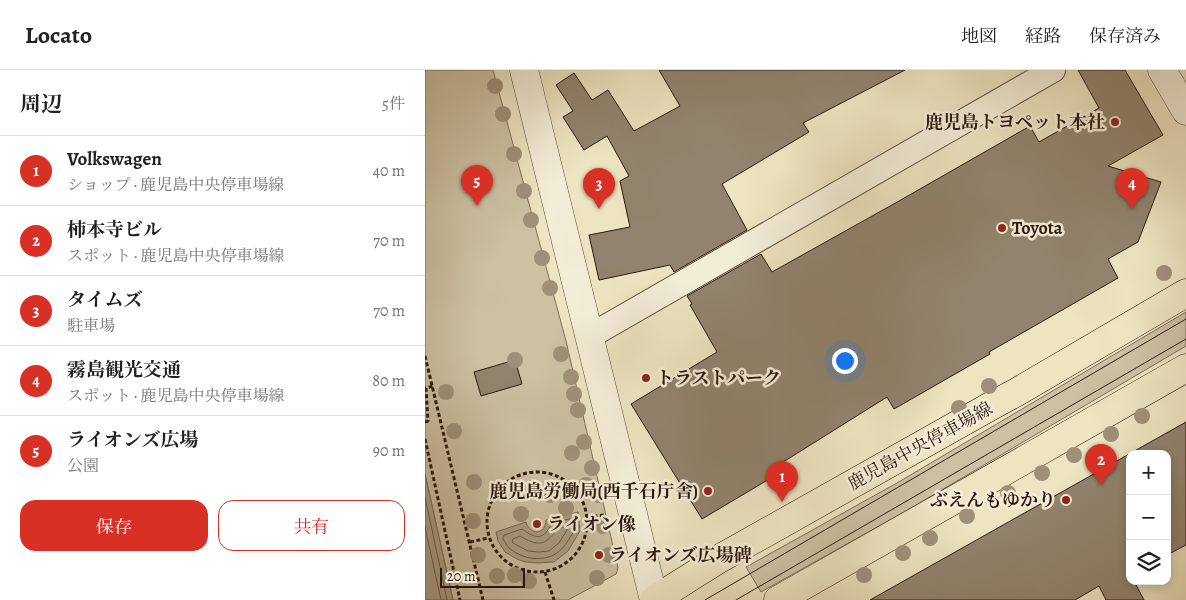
<!DOCTYPE html>
<html lang="ja">
<head>
<meta charset="utf-8">
<style>
  :root { --surface:#fff; --page:#f2f2f2; --text:#222; --muted:#767676; --line:#e0e0e0; --accent:#d93025 }
  body { margin:0; font-family:Alegreya,"Noto Serif JP",serif; background:var(--page); color:var(--text) }
  .controls { position:absolute; right:15px; bottom:15px; display:grid; overflow:hidden; border-radius:10px; box-shadow:0 2px 8px #0003 }
  .controls button { width:45px; height:45px; display:grid; place-items:center; padding:0; border:0; border-bottom:1px solid var(--line); background:var(--surface); color:var(--text); font:25px sans-serif }
  .scale { position:absolute; left:15px; bottom:12px; width:85px; box-sizing:border-box; padding-left:5px; border:2px solid #2d1911; border-top:0; font-size:14px; line-height:18px; white-space:nowrap; color:#2d1911; -webkit-text-stroke:4px #f3edd7; paint-order:stroke }
  .you { position:absolute; left:419px; top:290px; width:18px; height:18px; margin:-12px; border:4px solid #fff; border-radius:50%; background:#1a73e8; box-shadow:0 0 0 8px #1a73e833 }
  .badge { display:grid; place-items:center; width:32px; height:32px; border-radius:50%; background:var(--accent); color:#fff; font-size:16px; font-weight:700 }
  .pin { position:absolute; translate:-50% -41px; filter:drop-shadow(0 1px 2px #0008) }
  .pin::after { content:''; position:absolute; top:26px; width:18px; height:15px; background:inherit; clip-path:polygon(0 0,100% 0,50% 100%) }
  .list { margin:0; padding:0; list-style:none }
  h2 { display:flex; justify-content:space-between; align-items:center; height:65px; margin:0; padding:0 20px; font-size:21px }
  h2 small { font-size:16px; font-weight:400; color:var(--muted) }
  .list li { display:grid; grid-template-columns:32px 1fr auto; gap:15px; align-items:center; box-sizing:border-box; height:70px; padding:0 20px; border-top:1px solid var(--line) }
  .list b { display:block; font-size:19px; white-space:nowrap }
  .list p { margin:0; font-size:16px; white-space:nowrap; color:var(--muted) }
  .list em { font-size:16px; font-style:normal; color:var(--muted) }
  .actions { display:flex; gap:10px; padding:15px 20px }
  .actions a { flex:1; padding:11px 0; border:1px solid var(--accent); border-radius:15px; text-align:center; font-size:18px; color:var(--accent) }
  .actions .main { background:var(--accent); color:#fff }
  .icon { flex:none; width:28px; height:28px; fill:none; stroke:currentColor; stroke-width:2; stroke-linecap:round; stroke-linejoin:round }
  .map { position:relative; flex:none; width:761px; height:530px; overflow:hidden }
  header { display:flex; align-items:center; gap:30px; box-sizing:border-box; height:70px; padding:0 25px; background:var(--surface); border-bottom:1px solid var(--line) }
  header strong { font-size:24px }
  nav { display:flex; gap:28px; margin-inline-start:auto; font-size:18px }
  main { display:flex }
  aside { flex:1; background:var(--surface) }
  .map>svg:first-child { display:block }
</style>
</head>
<body>
<header>
<strong>Locato</strong>
<nav><a>地図</a><a>経路</a><a>保存済み</a></nav>
</header>
<main>
<aside>
<h2>周辺<small>5件</small></h2>
<ul class="list">
<li><span class="badge">1</span><div><b>Volkswagen</b><p>ショップ · 鹿児島中央停車場線</p></div><em>40 m</em></li>
<li><span class="badge">2</span><div><b>柿本寺ビル</b><p>スポット · 鹿児島中央停車場線</p></div><em>70 m</em></li>
<li><span class="badge">3</span><div><b>タイムズ</b><p>駐車場</p></div><em>70 m</em></li>
<li><span class="badge">4</span><div><b>霧島観光交通</b><p>スポット · 鹿児島中央停車場線</p></div><em>80 m</em></li>
<li><span class="badge">5</span><div><b>ライオンズ広場</b><p>公園</p></div><em>90 m</em></li>
</ul>
<div class="actions"><a class="main">保存</a><a>共有</a></div>
</aside>
<div class="map">
<svg width="761" height="530" viewBox="0 0 761 530">
  <rect width="100%" height="100%" fill="#ede4c1"/>
  <filter id="stains"><feTurbulence type="fractalNoise" baseFrequency=".004" numOctaves="4"/><feColorMatrix values="0 0 0 0 .2 0 0 0 0 .09 0 0 0 0 .02 0 0 0 .5 -.17"/></filter>
  <radialGradient id="worn" r=".72"><stop offset=".6" stop-color="#630" stop-opacity="0"/><stop offset="1" stop-color="#630" stop-opacity=".3"/></radialGradient>
  <g fill="#ccc1a3" stroke="#7c6d5a">
    <path d="M0,0H68L141,271L193,498L191,504L143,530H28L0,404Z"/>
    <path d="M761,242V276L486,438L336,522L321,497L472,413Z"/>
  </g>
  <g fill="#ac9f85" stroke="#796957">
    <path d="M0,404L28,530H0Z"/>
    <path d="M153,442L155,461L143,481L129,492L114,493L100,492L92,489L80,482L73,471L71,462L101,452C105,466 121,465 121,450Z"/>
  </g>
  <g fill="none" stroke-linecap="round" stroke-linejoin="round">
    <g stroke="#6c5c4b" stroke-width="1">
      <path d="M0,427L22,530"/>
      <path d="M146,449L149,451C150,461 148,463 142,472C130,493 102,493 84,478C82,476 80,472 78,469L79,465L97,459C111,469 118,471 127,453Z"/>
      <path d="M0,457L16,530"/>
      <path d="M140,457L142,458V460L134,473L124,481L114,482L103,481L88,473L87,471L88,469L95,466C112,476 120,477 132,459Z"/>
    </g>
  </g>
  <g fill="#91836d" stroke="#2d1911">
    <path d="M234,0H480L378,53L384,62L297,114L322,160L249,202L245,195L174,210L164,165L205,157L195,111L204,106L182,66L159,80L138,47L148,41L131,15L149,3L167,30L183,20L209,61L255,36Z"/>
    <path d="M653,0H700L738,65L683,96L736,112L713,172L683,189L693,208L564,282L565,284L469,339L462,327L347,399L351,405L277,449L206,334L292,282L265,235L267,234L262,226L336,184L347,202L474,131L605,56L614,72L674,38Z"/>
    <path d="M90,290L97,314L56,326L49,302Z"/>
    <path d="M761,352V475L742,485V384H705V511H709L719,530H681L674,516L650,530H445Z"/>
  </g>
  <g fill="none" stroke-linecap="round" stroke-linejoin="round">
    <g stroke="#5d4c3d" stroke-width="26">
      <path id="minor" d="M165,266L628,0"/>
    </g>
    <g stroke="#5d4c3d" stroke-width="29">
      <g id="tertiary">
        <path d="M99,0L229,530"/>
        <path d="M737,0L761,41"/>
      </g>
    </g>
    <g stroke="#2d1911" stroke-width="29">
      <g id="primary">
        <path d="M229,530L294,489L566,336L592,322L761,223"/>
        <path d="M353,530L761,298"/>
      </g>
    </g>
    <g stroke="#2d1911" stroke-width="3" stroke-dasharray="4 2.5" stroke-linecap="butt">
      <path d="M0,286L58,530"/>
      <path d="M0,352L3,351L1,318L8,316"/>
      <path d="M0,369L35,530"/>
      <circle cx="112" cy="452" r="50"/>
      <path d="M162,447L179,445"/>
      <path d="M45,472L63,468"/>
      <path d="M120,502L129,530"/>
    </g>
    <use href="#minor" stroke="#f3edd7" stroke-width="24"/>
    <use href="#tertiary" stroke="#f3edd7" stroke-width="28"/>
    <use href="#primary" stroke="#ede4c1" stroke-width="28"/>
    <g stroke="#2d1911" stroke-width="1">
      <path d="M280,530L761,249"/>
      <path d="M311,530L761,269"/>
    </g>
  </g>
  <g fill="#9e9078">
    <circle cx="70" cy="16" r="8"/>
    <circle cx="78" cy="44" r="8"/>
    <circle cx="89" cy="84" r="8"/>
    <circle cx="99" cy="121" r="8"/>
    <circle cx="106" cy="150" r="8"/>
    <circle cx="117" cy="188" r="8"/>
    <circle cx="739" cy="203" r="8"/>
    <circle cx="125" cy="218" r="8"/>
    <circle cx="136" cy="284" r="8"/>
    <circle cx="90" cy="290" r="8"/>
    <circle cx="146" cy="307" r="8"/>
    <circle cx="564" cy="316" r="8"/>
    <circle cx="21" cy="322" r="8"/>
    <circle cx="149" cy="324" r="8"/>
    <circle cx="534" cy="338" r="8"/>
    <circle cx="153" cy="340" r="8"/>
    <circle cx="717" cy="346" r="8"/>
    <circle cx="29" cy="361" r="8"/>
    <circle cx="686" cy="364" r="8"/>
    <circle cx="159" cy="372" r="8"/>
    <circle cx="147" cy="383" r="8"/>
    <circle cx="649" cy="385" r="8"/>
    <circle cx="167" cy="398" r="8"/>
    <circle cx="617" cy="403" r="8"/>
    <circle cx="49" cy="412" r="8"/>
    <circle cx="161" cy="415" r="8"/>
    <circle cx="106" cy="418" r="8"/>
    <circle cx="583" cy="423" r="8"/>
    <circle cx="125" cy="425" r="8"/>
    <circle cx="174" cy="425" r="8"/>
    <circle cx="141" cy="438" r="8"/>
    <circle cx="96" cy="444" r="8"/>
    <circle cx="542" cy="446" r="8"/>
    <circle cx="48" cy="451" r="8"/>
    <circle cx="178" cy="456" r="8"/>
    <circle cx="505" cy="468" r="8"/>
    <circle cx="478" cy="483" r="8"/>
    <circle cx="53" cy="485" r="8"/>
    <circle cx="184" cy="485" r="8"/>
    <circle cx="90" cy="505" r="8"/>
    <circle cx="439" cy="505" r="8"/>
    <circle cx="72" cy="506" r="8"/>
    <circle cx="172" cy="508" r="8"/>
    <circle cx="104" cy="511" r="8"/>
  </g>
  <g fill="#8f2418" stroke="#f3edd7" stroke-width="2">
    <circle cx="690" cy="52" r="5"/>
    <circle cx="577" cy="158" r="5"/>
    <circle cx="221" cy="308" r="5"/>
    <circle cx="283" cy="421" r="5"/>
    <circle cx="641" cy="430" r="5"/>
    <circle cx="112" cy="454" r="5"/>
    <circle cx="174" cy="485" r="5"/>
  </g>
  <g text-anchor="middle" stroke-width="5" stroke-linejoin="round" paint-order="stroke">
    <g font-size="18" font-weight="bold" fill="#2d1911" stroke="#f3edd7" text-anchor="start">
      <text x="680" y="58" text-anchor="end">鹿児島トヨペット本社</text>
      <text x="587" y="164">Toyota</text>
      <text x="231" y="314">トラストパーク</text>
      <text x="273" y="427" text-anchor="end">鹿児島労働局(西千石庁舎)</text>
      <text x="631" y="436" text-anchor="end">ぶえんもゆかり</text>
      <text x="122" y="460">ライオン像</text>
      <text x="184" y="491">ライオンズ広場碑</text>
    </g>
    <g font-size="18" fill="#2d1911" stroke="#f3edd7">
      <text transform="translate(495 376) rotate(-29)" y="6">鹿児島中央停車場線</text>
    </g>
  </g>
  <rect width="100%" height="100%" filter="url(#stains)"/>
  <rect width="100%" height="100%" fill="url(#worn)"/>
</svg>
<div class="controls">
<button>+</button>
<button>−</button>
<button><svg class="icon" aria-label="layers" viewBox="0 0 24 24"><path d="M12 4l9 5-9 5-9-5zM3 14l9 5 9-5"/></svg></button>
</div>
<div class="scale">20 m</div>
<div class="you"></div>
<div class="pin badge" style="left:357px;top:432px">1</div>
<div class="pin badge" style="left:676px;top:415px">2</div>
<div class="pin badge" style="left:174px;top:139px">3</div>
<div class="pin badge" style="left:707px;top:139px">4</div>
<div class="pin badge" style="left:52px;top:136px">5</div>
</div>
</main>
</body>
</html>
